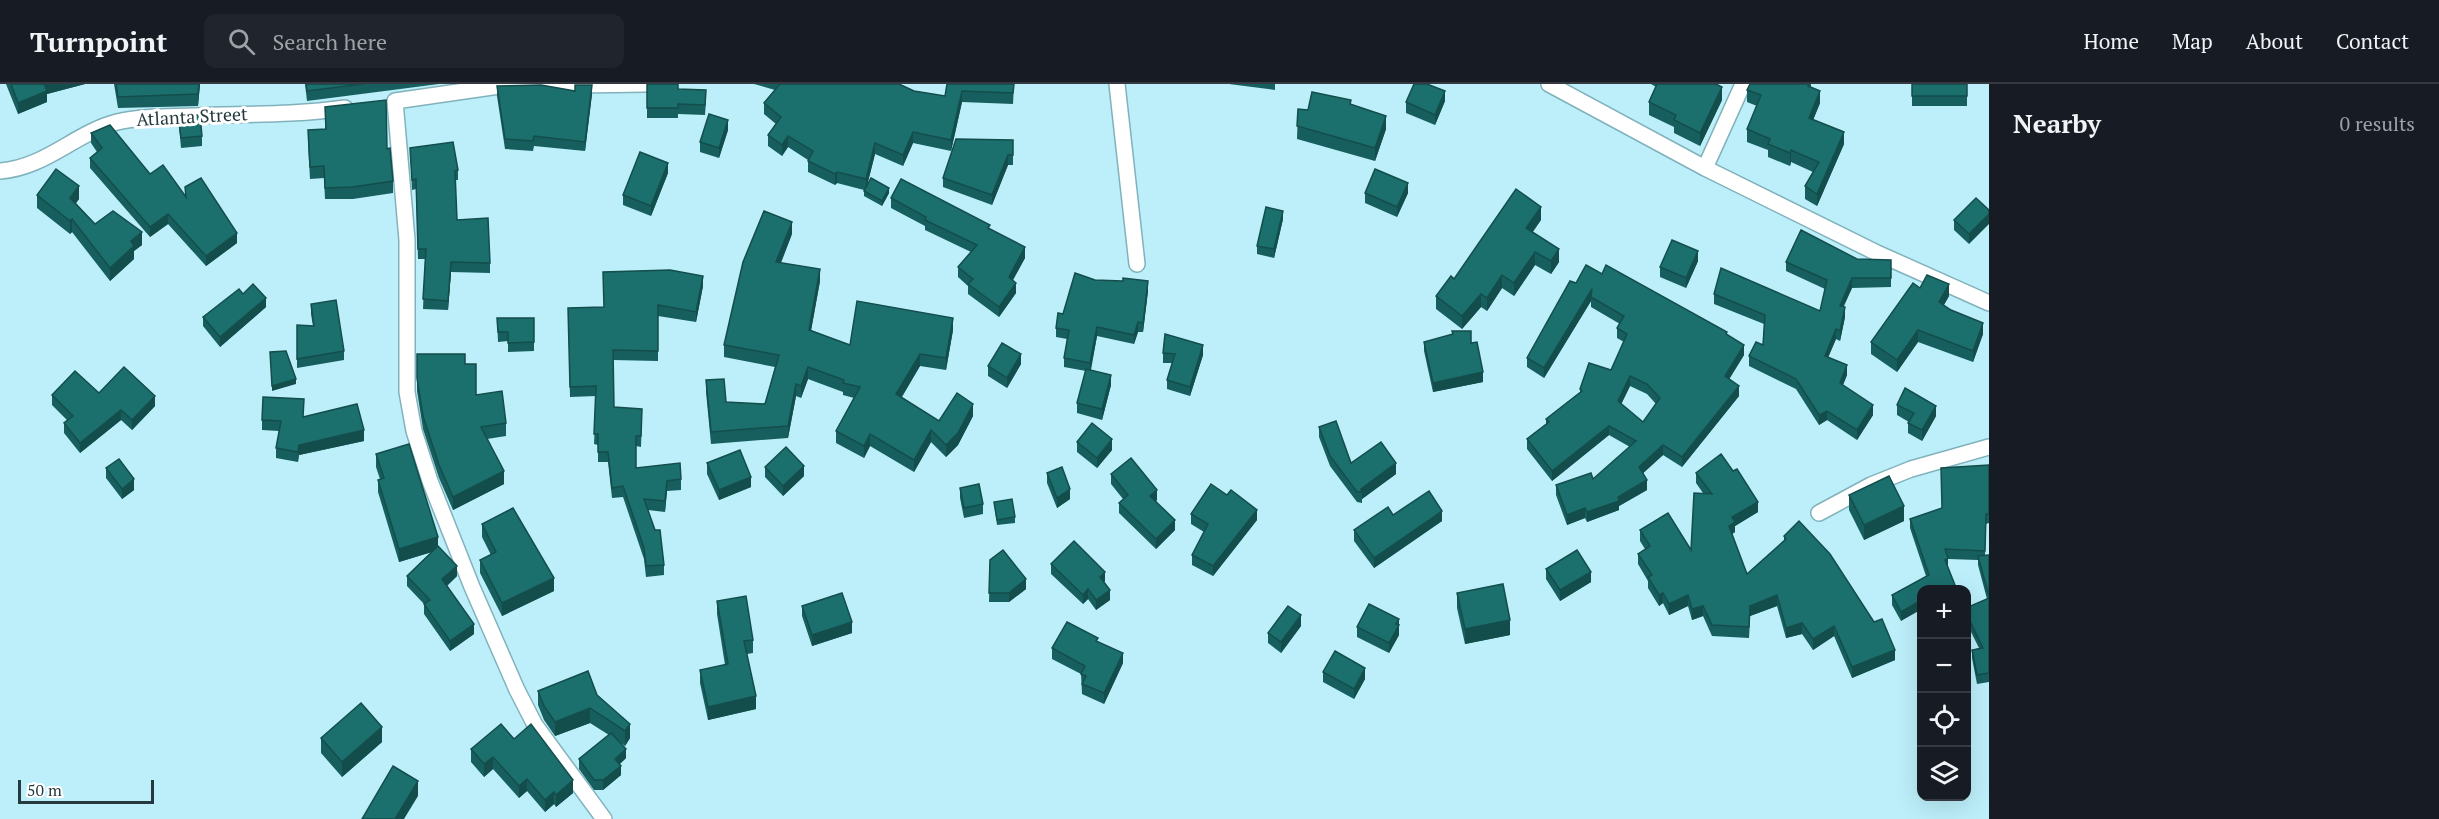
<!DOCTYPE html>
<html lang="en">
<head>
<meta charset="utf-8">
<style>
  :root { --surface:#171b24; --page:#20242c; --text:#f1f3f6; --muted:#9ea1a6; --line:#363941 }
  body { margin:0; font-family:"PT Serif",serif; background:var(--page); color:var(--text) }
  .controls { position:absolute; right:18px; bottom:18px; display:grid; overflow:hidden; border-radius:12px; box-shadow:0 6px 24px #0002 }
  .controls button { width:54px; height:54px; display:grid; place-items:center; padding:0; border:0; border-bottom:2px solid var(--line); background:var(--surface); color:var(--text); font:30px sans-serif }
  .scale { position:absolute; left:18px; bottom:15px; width:136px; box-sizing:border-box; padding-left:6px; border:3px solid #253a3e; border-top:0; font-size:16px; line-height:21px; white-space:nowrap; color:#253a3e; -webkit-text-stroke:4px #fff; paint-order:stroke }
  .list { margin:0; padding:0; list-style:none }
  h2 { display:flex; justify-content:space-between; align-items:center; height:78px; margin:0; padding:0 24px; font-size:26px }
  h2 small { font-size:20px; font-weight:400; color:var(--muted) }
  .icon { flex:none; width:33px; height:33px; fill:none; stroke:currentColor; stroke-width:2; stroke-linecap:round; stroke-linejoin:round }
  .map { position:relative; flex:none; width:1989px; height:735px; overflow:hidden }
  header { display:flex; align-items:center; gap:36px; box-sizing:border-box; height:84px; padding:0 30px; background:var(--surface); border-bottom:2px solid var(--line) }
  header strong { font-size:28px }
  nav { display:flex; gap:33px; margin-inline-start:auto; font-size:21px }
  .search { width:420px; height:54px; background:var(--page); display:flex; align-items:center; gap:15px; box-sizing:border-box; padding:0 21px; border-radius:12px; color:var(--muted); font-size:22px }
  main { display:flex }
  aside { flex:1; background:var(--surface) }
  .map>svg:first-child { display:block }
</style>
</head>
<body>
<header>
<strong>Turnpoint</strong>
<div class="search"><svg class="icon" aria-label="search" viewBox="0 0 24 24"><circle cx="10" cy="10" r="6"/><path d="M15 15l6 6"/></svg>Search here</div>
<nav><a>Home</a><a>Map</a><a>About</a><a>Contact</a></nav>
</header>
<main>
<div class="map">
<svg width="1989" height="735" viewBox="0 0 1989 735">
  <rect width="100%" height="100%" fill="#bceffa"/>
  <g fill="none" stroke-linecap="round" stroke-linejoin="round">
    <g stroke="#81b2bc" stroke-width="18">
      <g id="minor">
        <path d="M1117,0L1137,180"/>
        <path d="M1549,0L1705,84L1877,169L1989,219"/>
        <path d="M1705,84L1743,0"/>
        <path d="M0,87C45,84 75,49 117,38C142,32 169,33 194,32C244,30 296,31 345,24"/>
        <path d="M1819,429L1871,401L1911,385L1989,363"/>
        <path d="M604,735L535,641L517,606L472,503L430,397L414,347L407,308V156L395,17L499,2L646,0"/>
      </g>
    </g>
    <use href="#minor" stroke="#fff" stroke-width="15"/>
  </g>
  <g fill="#175f5e" fill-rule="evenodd">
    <path d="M6,0H85L47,10V18L18,30Z"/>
    <path d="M114,0H200L198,22L118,24Z"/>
    <path d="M305,0H439L307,17Z"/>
    <path d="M647,0L678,5L706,17L705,31L678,30V34H647Z"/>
    <path d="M754,0H899L914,7L945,12L947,0H1014L1013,20L962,18L951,67L913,59L903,82L875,70L867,101L889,109L882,122L864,112V106L837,99L835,101L808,88V76L788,63L782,72L768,62V51L776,40L764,30V19L775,6Z"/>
    <path d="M1229,0H1275V6Z"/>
    <path d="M1651,0H1716L1722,16L1700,62L1674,49V43L1649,31V18L1656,3Z"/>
    <path d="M1811,0V3L1820,19L1813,36L1844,60L1817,122L1805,115V102L1813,88L1791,78L1790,82L1768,73V66L1747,58V45L1757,22L1747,18V6Z"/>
    <rect x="1912" y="0" width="55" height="22"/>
    <path d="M575,1L592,10L585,67L534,62L533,67L505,65L497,12V2L575,7Z"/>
    <path d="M1445,17L1435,41L1406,29V18Z"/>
    <path d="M1351,20L1386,45L1375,77L1297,55L1298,25L1308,26Z"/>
    <path d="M325,23L387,65L393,97V109L353,115H325L324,94L310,95L308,58V46L325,45Z"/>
    <path d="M178,31L202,52V62L181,64Z"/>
    <path d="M728,46L719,74L700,68V58Z"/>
    <path d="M91,49L150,90L185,111V103L237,159L206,182L168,140L150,153L90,84V74L97,68L91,59Z"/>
    <path d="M1013,56V81H1008L992,121L943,103V94Z"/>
    <path d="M410,64L458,86V96H455L457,136L490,179V189L451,188L448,226L423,225L425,175H418L416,105L412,106Z"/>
    <path d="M668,89L651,132L623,121V111Z"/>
    <path d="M1365,109H1408L1397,133L1365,119Z"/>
    <path d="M37,111L79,115L76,119L95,140L142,161L134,167V175L110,197L72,148L70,150L37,124Z"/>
    <path d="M891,114L990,145L1025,174L1013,196L1016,209L999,233L968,210V202L958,193V183L971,168L925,146V142L891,124Z"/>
    <path d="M1976,114L1969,160L1954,146V136Z"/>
    <path d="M1283,135L1274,174L1257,170V162Z"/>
    <path d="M1541,136L1532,148L1559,178L1551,190L1535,181L1514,212L1502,204L1487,227L1481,223L1462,245L1436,225V212L1454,195Z"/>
    <path d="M792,150L781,179L820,197L811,246L850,261L953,246L946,286L920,282L902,313L939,337L973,332L958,361L946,373L931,358L914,388L870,362L864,374L836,359V347L854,314L843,311V308L808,295L801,314L796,312L788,354L711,360L706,308V296L726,318L765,320L775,283L724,273V261Z"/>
    <path d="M1857,175L1891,176V203L1852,204L1843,222L1845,233L1840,257L1836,255L1828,273L1847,291L1843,301L1873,331L1857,356L1827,336L1819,341L1796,305L1749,282V272L1763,261L1764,240L1714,220V210L1820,227L1825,205L1786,187V178Z"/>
    <path d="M1698,177L1686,204L1660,193V183Z"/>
    <path d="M1602,190L1727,251L1744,271L1729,295L1739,312L1682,383L1663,371L1643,389L1647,406L1619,422V426L1587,438L1585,434L1567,441L1556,411V401L1593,395L1630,363L1609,351L1552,397L1527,365V355L1546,340V335L1580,308V305L1611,286L1624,258L1617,254V244L1620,240L1591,223V217L1544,294L1527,283V274L1576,199ZM1630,302L1647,310L1656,320L1643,338L1621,320Z"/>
    <path d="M1095,196L1148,207L1143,248H1138L1134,260L1097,252L1091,286L1111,301L1102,336L1077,329V319L1086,287L1064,283V274L1067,255L1056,253V244L1063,230Z"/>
    <path d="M703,202L696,238L658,232V277L613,276L614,323L642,335L641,363L636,362V384L681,395V406L667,407L665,428L648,426L664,481V491L646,493L644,475L623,413L612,414L608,378H598V361L594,360L596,312L570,313L568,224L604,223Z"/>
    <path d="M1920,204L1949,212L1944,221L1983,250L1973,278L1918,258L1897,288L1871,270V258Z"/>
    <path d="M243,210L266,223L220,263L203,242V233Z"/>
    <path d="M311,220L344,267V276L297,284V241L313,242L311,230Z"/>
    <path d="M497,234H534V267L508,268V257L498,258Z"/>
    <path d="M1424,258L1471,259L1483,298L1433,308L1424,267Z"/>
    <path d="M1163,269L1203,271L1190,312L1167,305V296L1172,279H1163Z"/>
    <path d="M417,270L465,280L476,311L506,339V352L487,355L504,400L453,426L439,394L423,345L417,307Z"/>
    <path d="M1021,280L1007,304L988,292V282Z"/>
    <path d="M99,309L155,322L132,346L121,336L80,369L64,349V339L67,336L52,321V311Z"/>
    <path d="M1897,321L1936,332L1922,357L1908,349V339L1909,338L1897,331Z"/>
    <path d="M303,333L364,357L299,371L298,378L276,374V364L279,347L262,346V336Z"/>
    <path d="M1319,343L1351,379L1396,390L1362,415V419L1357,418L1330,382L1319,353Z"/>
    <path d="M1077,358L1112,366L1097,384L1077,368Z"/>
    <path d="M376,370L438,462L457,492L447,502L474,550L450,567L424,530V520L407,502V492L432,468L399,478L378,408V396L380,395L376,383Z"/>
    <path d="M707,379L751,403L719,416L707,390Z"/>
    <path d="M1989,381V439L1986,440L1985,471H1989V598L1977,600L1972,574V566L1979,564L1966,538V524L1987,515L1978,481V476L1948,475L1922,506L1901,537L1892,521V511L1926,492L1910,444V435L1942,425Z"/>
    <path d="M765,383L804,392L783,412L765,393Z"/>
    <path d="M106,384L134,406L122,415L106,394Z"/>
    <path d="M1047,389L1070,415L1057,424L1047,399Z"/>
    <path d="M1696,389L1758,428L1735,442V448L1732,450L1747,490L1784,457V452L1895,576L1852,594L1834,552L1813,566L1802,550L1786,554L1777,522L1750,532L1749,554L1712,552L1703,532L1692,536L1688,522L1669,531L1663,519L1659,522L1648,504V497L1638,480V470L1645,465L1640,457V446L1691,466L1703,409L1696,399Z"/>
    <path d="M1111,390L1157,416L1156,417L1175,446L1156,465L1119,429V419L1123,415L1111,400Z"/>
    <path d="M960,404L983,420V430L964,434L960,414Z"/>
    <path d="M1849,411L1904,437L1864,456L1849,426Z"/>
    <path d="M994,418L1015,433V439L997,441Z"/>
    <path d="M1191,430L1257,436L1213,492L1192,481V471L1204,448L1191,440Z"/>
    <path d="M1393,431L1442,437L1374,484L1354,457V446Z"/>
    <path d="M482,440L554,507L502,532L480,489V476L491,471L482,453Z"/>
    <path d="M990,476L1026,505L1009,518H989Z"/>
    <path d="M1051,480L1105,497L1104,498L1110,516L1096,526L1088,515L1083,520L1051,490Z"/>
    <path d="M1546,485L1591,498L1560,517L1546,495Z"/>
    <path d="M1457,509L1510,551L1465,560L1457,524Z"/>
    <path d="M717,517L753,556V569L747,570L756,625L708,636L700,599V586L725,581L717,530Z"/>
    <path d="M802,522L852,549L812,562L802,532Z"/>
    <path d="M1301,542L1281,569L1268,559V549Z"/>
    <path d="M1357,543L1399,551L1389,569L1357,553Z"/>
    <path d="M1098,558L1123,579L1104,620L1082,610L1081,590L1052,575V564Z"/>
    <path d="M1323,588L1365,595L1354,615L1323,598Z"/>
    <path d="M538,607L597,611L630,654L625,662L621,659L626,674L620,680L621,691L603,706H594L579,685V675L609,651L590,639L555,652L544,636L538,621Z"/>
    <path d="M321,654L382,658L342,693L321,669Z"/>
    <path d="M514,655L573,709L556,723L554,720L545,728L527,707L519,714L493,685L484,693L471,678V665Z"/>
  </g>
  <g fill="#134e4c">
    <path d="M44,0H85L47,10V18L18,30V19Z"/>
    <path d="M199,0H200L198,22V10Z"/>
    <path d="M592,1V10L585,67V58Z"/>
    <path d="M1722,3V16L1700,62V49Z"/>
    <path d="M962,7V18L951,67V56Z"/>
    <path d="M1445,7V17L1435,41V31Z"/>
    <path d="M1820,7V19L1809,46V34Z"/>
    <path d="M1386,32V45L1375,77V64Z"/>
    <path d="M728,36V46L719,74V64Z"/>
    <path d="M913,48V59L903,82V71Z"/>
    <path d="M1844,48V60L1817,122V110Z"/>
    <path d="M788,52V63L782,72V61Z"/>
    <path d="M875,59V70L866,106V95Z"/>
    <path d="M1791,66V78L1790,82V69Z"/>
    <path d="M1008,71V81L992,121V111Z"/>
    <path d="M668,79V89L651,132V122Z"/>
    <path d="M837,88V99L835,101V90Z"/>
    <path d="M1408,99V109L1397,133V123Z"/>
    <path d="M79,102V115L70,127V114Z"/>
    <path d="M889,104V109L882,122V117Z"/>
    <path d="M1541,123V136L1526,158V144Z"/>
    <path d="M1283,127V135L1274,174V165Z"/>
    <path d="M168,130V140L150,153V143Z"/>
    <path d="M1989,130V140L1969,160V150Z"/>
    <path d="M72,135V148L70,150V137Z"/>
    <path d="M792,138V150L776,190V178Z"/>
    <path d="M142,148V161L134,167V175L110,197V184L131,157Z"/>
    <path d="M237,149V159L206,182V172Z"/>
    <path d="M1025,163V174L1009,203V193Z"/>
    <path d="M1559,165V178L1551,190V177Z"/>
    <path d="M1698,167V177L1686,204V194Z"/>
    <path d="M1535,168V181L1514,212V199Z"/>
    <path d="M451,178V188L448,226V217Z"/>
    <path d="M820,185V197L809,258V246Z"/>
    <path d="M1502,191V204L1487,227V214Z"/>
    <path d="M703,192V202L696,238V228Z"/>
    <path d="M1852,194V204L1840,231V222Z"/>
    <path d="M1148,197V207L1143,248V239Z"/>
    <path d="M1016,199V209L999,233V223Z"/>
    <path d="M1949,200V212L1939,229V218Z"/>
    <path d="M1592,205L1591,217L1544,294V284Z"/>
    <path d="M1481,210V223L1462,245V232Z"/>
    <path d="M266,214V223L220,263V253Z"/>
    <path d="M1845,223V233L1840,257V247Z"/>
    <path d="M953,234V246L946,286V274Z"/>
    <path d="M1138,238V248L1134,260V251Z"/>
    <path d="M1983,239V250L1973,278V267Z"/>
    <path d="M1097,243V252L1090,288V279Z"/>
    <path d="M1836,245V255L1825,281V272Z"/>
    <path d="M1918,246V258L1897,288V276Z"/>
    <path d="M1203,261V271L1190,312V303Z"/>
    <path d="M1744,261V271L1725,302V292Z"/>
    <path d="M920,270V282L896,322V310Z"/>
    <path d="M1021,270V280L1007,304V294Z"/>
    <path d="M1847,281V291L1840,308V299Z"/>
    <path d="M808,283V295L801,314V302Z"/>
    <path d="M1483,288V298L1433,308V299Z"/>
    <path d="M1111,291V301L1102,336V325Z"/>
    <path d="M1630,292V302L1618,327V317Z"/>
    <path d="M296,295V300L272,307V302Z"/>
    <path d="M796,300V312L788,354V342Z"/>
    <path d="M1739,302V312L1682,383V373Z"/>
    <path d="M155,312V322L132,346V336Z"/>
    <path d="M973,320V332L958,361L946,373V361Z"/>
    <path d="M1873,321V331L1857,356V346Z"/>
    <path d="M1936,322V332L1922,357V346Z"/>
    <path d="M121,326V336L80,369V359Z"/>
    <path d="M1827,327V336L1819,341V331Z"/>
    <path d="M1609,342V351L1552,397V387Z"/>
    <path d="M364,346V357L299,371L298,378L299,361Z"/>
    <path d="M931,346V358L914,388V376Z"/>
    <path d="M870,350V362L864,374V362Z"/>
    <path d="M1112,355V366L1097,384V374Z"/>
    <path d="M1663,361V371L1639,393V383Z"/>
    <path d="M1396,379V390L1362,415V408L1361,405Z"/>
    <path d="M804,382V392L783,412V402Z"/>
    <path d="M504,387V400L453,426V413Z"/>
    <path d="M751,393V403L719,416V406Z"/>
    <path d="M134,395V406L122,415V405Z"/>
    <path d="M1647,396V406L1619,422V426L1587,438V428L1618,413Z"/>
    <path d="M667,397V407L665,428V417Z"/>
    <path d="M1070,405V415L1057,424V414Z"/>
    <path d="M1157,406V416L1150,422V412Z"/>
    <path d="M1758,418V428L1735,442V448L1729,452V442L1732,433Z"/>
    <path d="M1904,422V437L1864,456V441Z"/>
    <path d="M1585,424V434L1567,441V431Z"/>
    <path d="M1257,426V436L1213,492V482Z"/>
    <path d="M1442,427V437L1374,484V474Z"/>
    <path d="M1175,436V446L1156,465V455Z"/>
    <path d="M438,453V466L399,478V465Z"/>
    <path d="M1948,474V484L1945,476Z"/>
    <path d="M457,482V492L442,506V495Z"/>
    <path d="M1105,488V497L1100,502V493Z"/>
    <path d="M1591,488V498L1560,517V506Z"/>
    <path d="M554,494V507L502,532V519Z"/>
    <path d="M1026,495V505L1009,518V509Z"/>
    <path d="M1088,505V515L1083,520V511Z"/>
    <path d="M1110,506V516L1096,526V516Z"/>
    <path d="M1663,509V519L1659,522V511Z"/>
    <path d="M1688,511V522L1669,531V520Z"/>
    <path d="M1777,511V522L1750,532L1749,554L1750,522Z"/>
    <path d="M1922,516V525L1901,537V528Z"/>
    <path d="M1703,522V532L1692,536V525Z"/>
    <path d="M1301,531V542L1281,569V558Z"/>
    <path d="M1399,535V551L1389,569V559Z"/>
    <path d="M1510,536V551L1465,560V545Z"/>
    <path d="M852,538V549L812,562V551Z"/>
    <path d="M1802,539V550L1786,554V544Z"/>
    <path d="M474,540V550L450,567V557Z"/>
    <path d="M1834,542V552L1813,566V555Z"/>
    <path d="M1895,566V576L1852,594V583Z"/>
    <path d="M1123,569V579L1104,620V609Z"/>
    <path d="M1365,584V595L1354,615V605Z"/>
    <path d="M756,612V625L708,636V623Z"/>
    <path d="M590,624V639L555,652V638Z"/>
    <path d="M630,640V654L625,662V647Z"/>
    <path d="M382,643V658L342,693V678Z"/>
    <path d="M626,665V674L615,684V675Z"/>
    <path d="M493,673V685L484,693V680Z"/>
    <path d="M621,682V691L603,706V696Z"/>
    <path d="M527,695V707L519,714V702Z"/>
    <path d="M573,696V709L556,723V711Z"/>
    <path d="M418,697V712L404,735H395Z"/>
    <path d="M554,708V720L545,728V716Z"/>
  </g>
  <g fill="#1b6f6d" stroke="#134e4c" stroke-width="1.5" fill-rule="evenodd">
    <path d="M11,0H44L47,7L18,19Z"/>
    <path d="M116,0H199L198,10L118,13Z"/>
    <path d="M306,0H363L307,7Z"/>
    <path d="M647,0H678V5L706,6L705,21L678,20V24H647Z"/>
    <path d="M780,0H899L914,7L945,12L947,0H1014L1013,9L962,7L951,56L913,48L903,71L875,59L866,95L837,88L835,90L808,77L813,67L788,52L782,61L768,51L781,33L764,19Z"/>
    <path d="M1414,0H1427L1445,7L1435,31L1406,18Z"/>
    <path d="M1657,0H1716L1722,3L1700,49L1674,36L1676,31L1649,18Z"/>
    <path d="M1750,0H1809L1808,2L1820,7L1809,34L1844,48L1817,110L1805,102L1819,78L1791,66L1790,69L1768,60L1770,55L1747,45L1761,11L1747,6Z"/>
    <rect x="1912" y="0" width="55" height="12"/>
    <path d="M541,1L575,7V1H592L585,58L534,52L533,57L505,55L497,2Z"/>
    <path d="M1312,8L1351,16L1350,20L1386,32L1375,64L1297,42L1298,25L1308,26Z"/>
    <path d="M386,16L387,65L390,64L393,97L353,103L325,104L324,82L310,83L308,46L326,45L325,23Z"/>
    <path d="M709,30L728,36L719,64L700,58Z"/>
    <path d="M178,31H200L202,52L181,54Z"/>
    <path d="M110,41L150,90L163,81L186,113L185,103L201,94L237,149L206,172L168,130L150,143L90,74L102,64L91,49Z"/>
    <path d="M956,55L1013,56V71H1008L992,111L943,94Z"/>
    <path d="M453,58L458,86L455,87L457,136L488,134L490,179L451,178L448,217L423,215L426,165H418L416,95L412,96L410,64Z"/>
    <path d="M640,68L668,79L651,122L623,111Z"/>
    <path d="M56,85L79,102L70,114L95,140L113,127L142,148L131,157L134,162L110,184L72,135L70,137L37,111Z"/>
    <path d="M1375,85L1408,99L1397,123L1365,109Z"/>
    <path d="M871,94L889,104L882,117L864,107Z"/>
    <path d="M901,95L990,141L988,144L1025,163L1009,193L1016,199L999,223L968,200L973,195L958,183L977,161L925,136L926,133L891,114Z"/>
    <path d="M1516,105L1541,123L1526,144L1559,165L1551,177L1535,168L1514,199L1502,191L1487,214L1481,210L1462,232L1436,212L1451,192L1454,195Z"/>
    <path d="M1976,114L1989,126V130L1969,150L1954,136Z"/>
    <path d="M1266,123L1283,127L1274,165L1257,162Z"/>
    <path d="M764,127L792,138L776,178L820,185L809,246L850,261L857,217L953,234L946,274L920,270L896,310L939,337L957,309L973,320L958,349L946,361L931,346L914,376L870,350L864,362L836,347L860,303L843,299L844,296L808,283L801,302L796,300L788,342L711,348L706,296L724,295L726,318L765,320L779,271L724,261L743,178Z"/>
    <path d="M1801,146L1857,175L1891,176V194H1852L1840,222L1845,223L1840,247L1836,245L1825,272L1847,281L1840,299L1873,321L1857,346L1827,327L1819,331L1796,295L1749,272L1756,258L1763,261L1765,231L1714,210L1721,184L1820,227L1827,196L1786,178Z"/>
    <path d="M1672,156L1698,167L1686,194L1660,183Z"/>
    <path d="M1586,181L1602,190L1606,181L1727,248L1726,250L1744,261L1725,292L1739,302L1682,373L1663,361L1639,383L1647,396L1618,413L1619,417L1587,428L1585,424L1567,431L1556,401L1591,389L1593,395L1636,357L1609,342L1552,387L1527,355L1549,338L1546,335L1582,307L1580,305L1589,279L1611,286L1627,250L1617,244L1624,232L1591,213L1592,205L1544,284L1527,274L1570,197L1576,199ZM1630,292L1647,300L1660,314L1643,338L1618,317Z"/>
    <path d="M670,186L703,192L696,228L658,221V267L613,266L614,323L642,325L641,352H636V384L680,379L681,395L667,397L665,417L644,415L655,446H660L664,481L646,482L644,464L623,402L612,404L608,368H598V350H594L596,302L570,303L568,224L604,223L603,188Z"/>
    <path d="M1075,189L1095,196L1123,197V194L1148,197L1143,239L1138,238L1134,251L1097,243L1090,279L1064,274L1069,246L1056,244L1058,229L1063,230Z"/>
    <path d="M1927,191L1949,200L1939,218L1951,226L1983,239L1973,267L1918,246L1897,276L1871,258L1913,199L1920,204Z"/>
    <path d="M253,200L266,214L220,253L203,233L239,205L243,210Z"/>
    <path d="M336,216L344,267L297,275V241L314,242L311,220Z"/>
    <path d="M497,234H534V258L508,259V248H498Z"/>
    <path d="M1452,247H1471V259L1477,258L1483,288L1433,299L1424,258L1453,250Z"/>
    <path d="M1165,250L1203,261L1190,303L1167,296L1175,270L1163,269Z"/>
    <path d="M1002,259L1021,270L1007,294L988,282Z"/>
    <path d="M286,267L296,295L272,302L270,268Z"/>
    <path d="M417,270H465V280H476V311L502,307L506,339L481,343L504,387L453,413L439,381L423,332L417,294Z"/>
    <path d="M124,283L155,312L132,336L121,326L80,359L64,339L73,332L52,311L75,287L99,309Z"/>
    <path d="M1086,285L1111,291L1102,325L1077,319Z"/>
    <path d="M1905,304L1936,322L1922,346L1908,339L1914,329L1897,321Z"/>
    <path d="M263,313L304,315L303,333L357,320L364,346L299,361L298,368L276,364L281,337L262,336Z"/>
    <path d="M1336,337L1351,379L1381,358L1396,379L1361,405L1362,408H1357L1330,372L1319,343Z"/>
    <path d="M1092,339L1112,355L1097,374L1077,358Z"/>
    <path d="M409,360L438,453L399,465L378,396L384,394L376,370Z"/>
    <path d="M786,363L804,382L783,402L765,383Z"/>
    <path d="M740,366L751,393L719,406L707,379Z"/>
    <path d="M1721,370L1733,387L1737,385L1758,418L1732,433L1735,438L1729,442L1747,490L1786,455L1784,452L1799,437L1830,470L1874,538L1882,535L1895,566L1852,583L1834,542L1813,555L1802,539L1786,544L1777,511L1750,522L1749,543L1712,541L1703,522L1692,525L1688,511L1669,520L1663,509L1659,511L1648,493L1652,491L1638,470L1650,462L1640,446L1668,429L1691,466L1694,409L1712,410L1696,389Z"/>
    <path d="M1131,374L1157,406L1150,412L1175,436L1156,455L1119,419L1128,411L1111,390Z"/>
    <path d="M119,375L134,395L122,405L106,384Z"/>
    <path d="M1989,381V430H1986L1985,467L1945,465L1948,474L1945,476L1957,506H1922V516L1901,528L1892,511L1929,491L1910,435L1942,424L1941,384Z"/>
    <path d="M1062,383L1070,405L1057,414L1047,389Z"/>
    <path d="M1889,392L1904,422L1864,441L1849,411Z"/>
    <path d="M979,400L983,420L964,424L960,404Z"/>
    <path d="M1211,400L1227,411L1231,406L1257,426L1213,482L1192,471L1208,440L1191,430Z"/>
    <path d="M1429,407L1442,427L1374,474L1354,446L1388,423L1393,431Z"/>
    <path d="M1012,415L1015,433L997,436L994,418Z"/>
    <path d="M513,424L554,494L502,519L480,476L496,468L482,440Z"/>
    <path d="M1074,457L1105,488L1100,493L1110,506L1096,516L1088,505L1083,511L1051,480Z"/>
    <path d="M438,462L457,482L442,495L474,540L450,557L424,520L430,516L407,492Z"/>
    <path d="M1003,466L1026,495L1009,509H989L990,476Z"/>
    <path d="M1577,466L1591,488L1560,506L1546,485Z"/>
    <path d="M1989,471V512L1978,472Z"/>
    <path d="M1503,500L1510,536L1465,545L1457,509Z"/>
    <path d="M842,509L852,538L812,551L802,522Z"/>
    <path d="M746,512L753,556L744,557L756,612L708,623L700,586L728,580L717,517Z"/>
    <path d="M1989,514V589L1977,591L1972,566L1983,564L1966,529V524Z"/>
    <path d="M1369,520L1399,535L1396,540L1399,541L1389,559L1357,543Z"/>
    <path d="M1288,522L1301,531L1281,558L1268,549Z"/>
    <path d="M1067,538L1098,554L1096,557L1123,569L1104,609L1082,600L1086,592L1081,590L1085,582L1052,564Z"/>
    <path d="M1335,567L1365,584L1354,605L1323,588Z"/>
    <path d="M588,587L597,611L630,640L625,647L590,624L555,638L544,622L538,607Z"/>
    <path d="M361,619L382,643L342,678L321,654Z"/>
    <path d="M501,640L514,655L531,640L573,696L556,711L554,708L545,716L527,695L519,702L493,673L484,680L471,665Z"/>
    <path d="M611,649L626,665L615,675L621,682L603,696H594L579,675Z"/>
    <path d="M393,682L418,697L395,735H362Z"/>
  </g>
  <g text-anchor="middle" stroke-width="6" stroke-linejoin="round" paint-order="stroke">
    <g font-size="18" fill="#253a3e" stroke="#fff">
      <text transform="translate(192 33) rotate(-3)" y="6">Atlanta Street</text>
    </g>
  </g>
</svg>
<div class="controls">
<button>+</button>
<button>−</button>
<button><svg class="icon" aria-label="locate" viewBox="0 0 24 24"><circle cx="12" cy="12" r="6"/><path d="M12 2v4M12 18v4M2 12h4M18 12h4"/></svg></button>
<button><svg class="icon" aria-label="layers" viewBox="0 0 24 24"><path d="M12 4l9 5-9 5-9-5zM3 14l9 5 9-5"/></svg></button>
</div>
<div class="scale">50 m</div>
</div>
<aside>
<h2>Nearby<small>0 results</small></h2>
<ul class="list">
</ul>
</aside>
</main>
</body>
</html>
